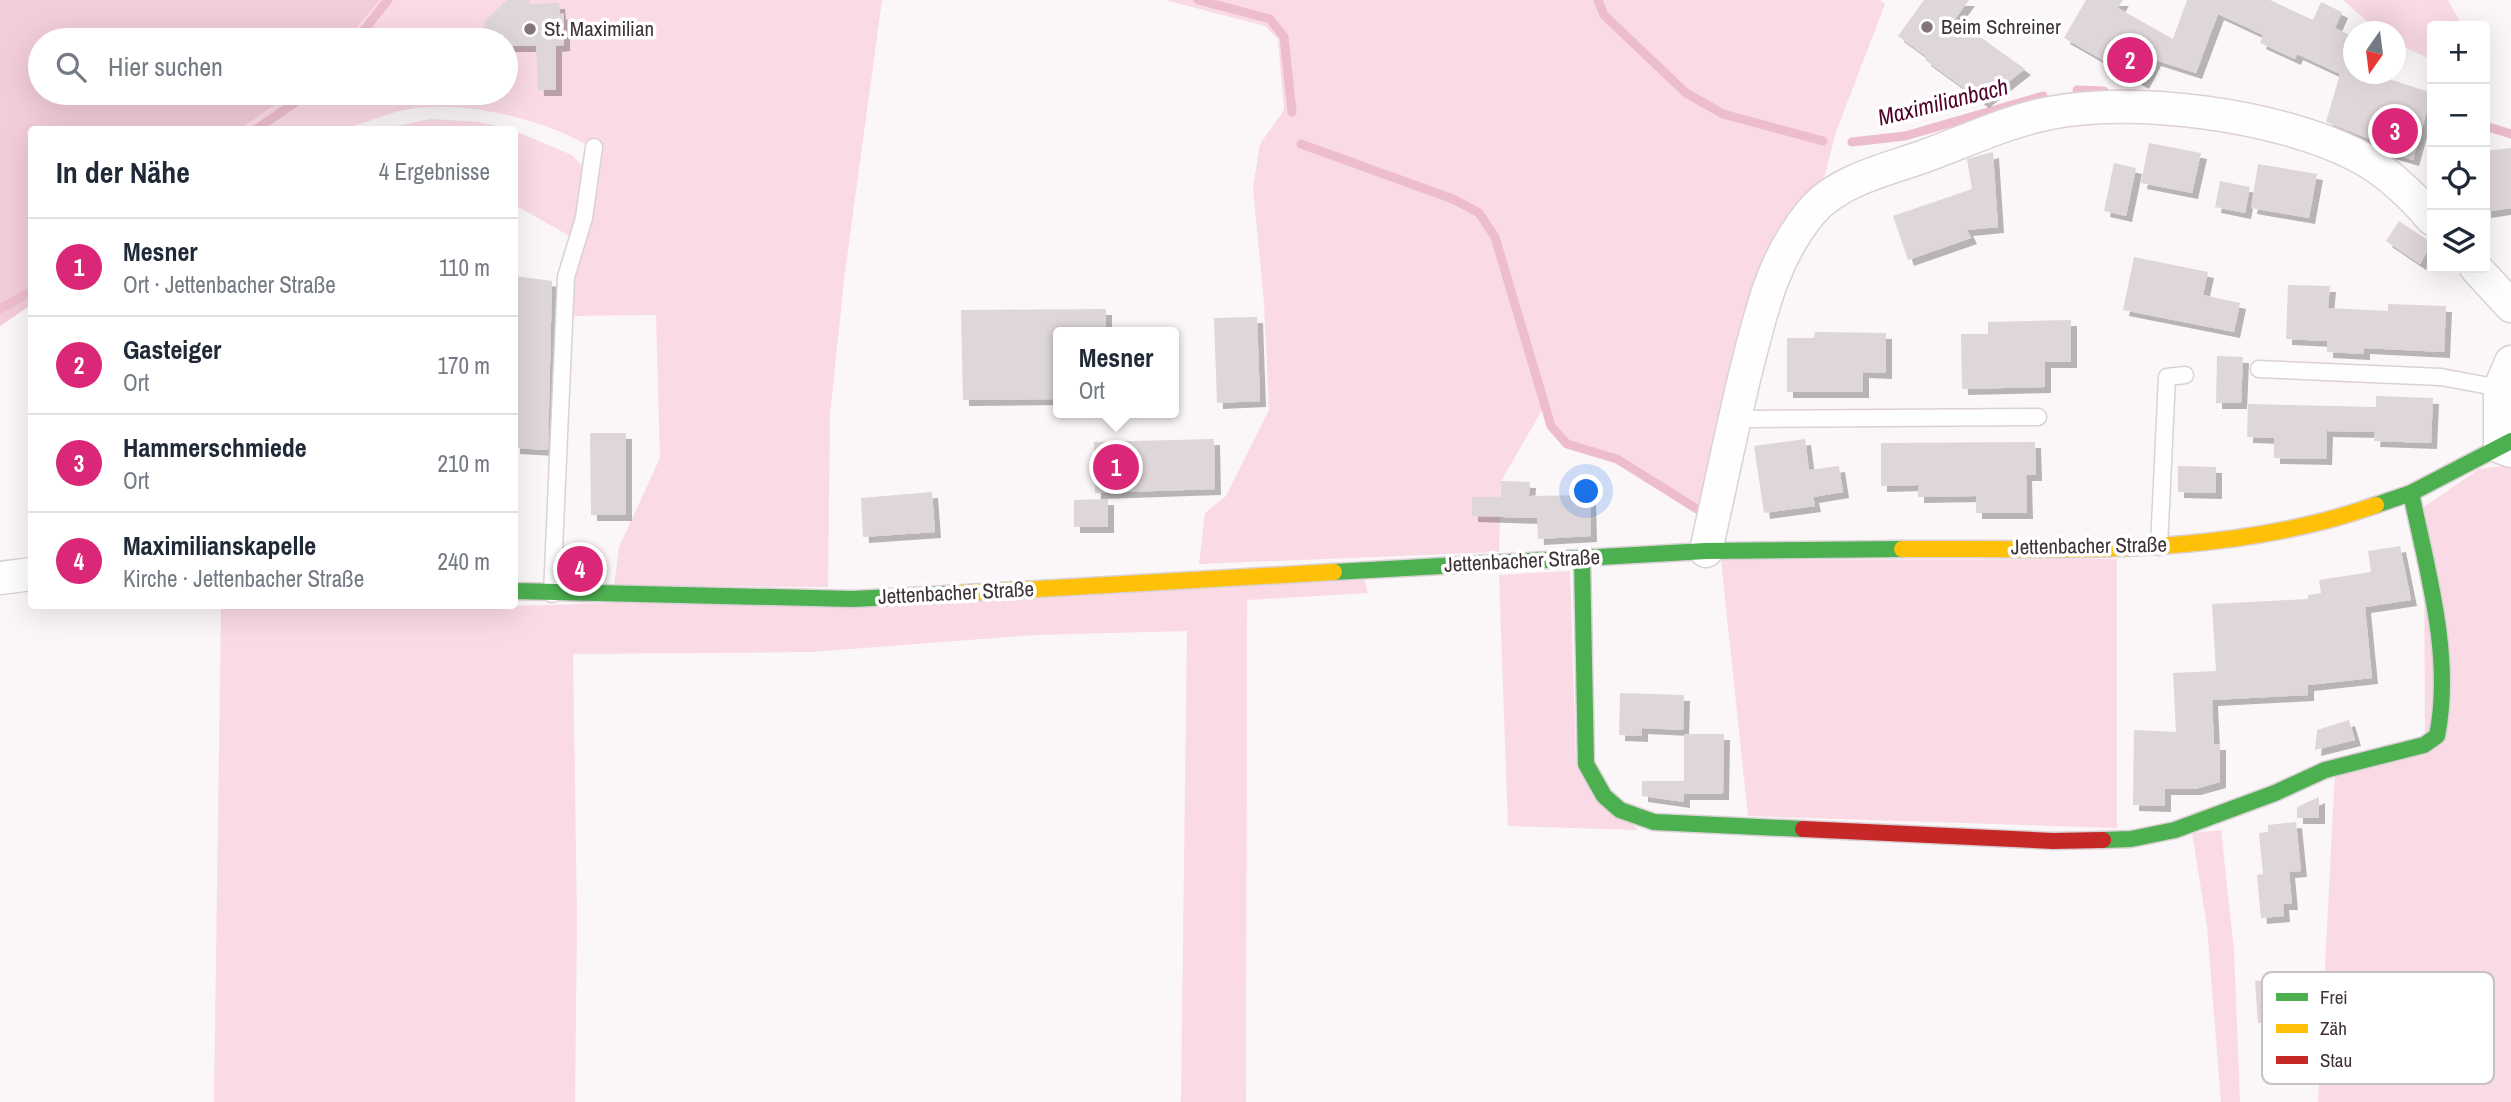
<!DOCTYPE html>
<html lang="de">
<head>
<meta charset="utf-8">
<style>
  :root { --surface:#fff; --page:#f2f2f3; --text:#1f2937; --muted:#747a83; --line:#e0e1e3; --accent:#db2777 }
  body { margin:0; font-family:"Archivo Narrow",sans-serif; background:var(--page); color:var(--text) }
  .controls { position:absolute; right:21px; top:21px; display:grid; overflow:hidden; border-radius:7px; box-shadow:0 7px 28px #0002 }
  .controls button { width:63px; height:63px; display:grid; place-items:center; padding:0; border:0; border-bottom:2px solid var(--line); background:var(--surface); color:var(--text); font:35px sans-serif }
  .compass { position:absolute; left:2343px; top:21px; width:63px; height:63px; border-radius:50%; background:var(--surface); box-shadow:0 7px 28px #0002; rotate:194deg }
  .you { position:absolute; left:1587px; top:492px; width:24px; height:24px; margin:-18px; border:5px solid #fff; border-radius:50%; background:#1a73e8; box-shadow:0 0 0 10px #1a73e833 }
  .badge { display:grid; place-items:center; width:46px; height:46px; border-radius:50%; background:var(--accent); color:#fff; font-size:23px; font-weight:700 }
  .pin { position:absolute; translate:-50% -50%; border:4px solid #fff; box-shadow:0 2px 7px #0006 }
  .popup { position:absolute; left:1053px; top:327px; width:126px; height:91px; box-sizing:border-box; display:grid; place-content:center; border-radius:7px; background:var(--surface); filter:drop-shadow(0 2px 5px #0005); font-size:23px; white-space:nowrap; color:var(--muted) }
  .popup b { font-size:26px; color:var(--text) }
  .popup::after { content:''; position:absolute; left:50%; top:100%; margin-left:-14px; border:14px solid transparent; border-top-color:var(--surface) }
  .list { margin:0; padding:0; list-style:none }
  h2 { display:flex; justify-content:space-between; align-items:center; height:91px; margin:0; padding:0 28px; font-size:30px }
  h2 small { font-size:23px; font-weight:400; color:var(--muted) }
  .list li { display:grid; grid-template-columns:46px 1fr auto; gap:21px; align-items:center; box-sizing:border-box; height:98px; padding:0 28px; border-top:2px solid var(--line) }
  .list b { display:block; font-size:26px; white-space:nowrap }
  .list p { margin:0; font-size:23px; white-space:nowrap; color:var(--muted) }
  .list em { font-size:23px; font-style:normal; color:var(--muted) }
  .icon { flex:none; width:38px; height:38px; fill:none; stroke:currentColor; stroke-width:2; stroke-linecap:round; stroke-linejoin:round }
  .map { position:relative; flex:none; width:2511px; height:1102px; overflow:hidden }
  .search { position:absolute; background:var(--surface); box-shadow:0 7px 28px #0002; left:28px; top:28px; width:490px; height:77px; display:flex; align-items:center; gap:18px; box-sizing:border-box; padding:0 24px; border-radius:38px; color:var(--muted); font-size:26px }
  .panel { position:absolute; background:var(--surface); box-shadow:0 7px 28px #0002; left:28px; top:126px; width:490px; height:483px; border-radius:7px }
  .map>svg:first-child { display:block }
</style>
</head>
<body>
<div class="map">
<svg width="2511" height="1102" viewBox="0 0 2511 1102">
  <defs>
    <filter id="shadow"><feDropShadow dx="6" dy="6" stdDeviation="0" flood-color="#0004"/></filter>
  </defs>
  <rect width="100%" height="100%" fill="#fbf6f8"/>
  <g fill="#fadae5">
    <path d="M380,0H882L845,272L830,414L828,587L614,585L619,547L660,458L656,315L567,316L580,241L597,187L599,152C551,120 462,98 404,110C382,114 359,127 338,129C306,132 273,129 241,130L292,93H506V40H346Z"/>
    <path d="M1165,0H1880L1885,4L1836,132L1822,186L1700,516L1616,461L1566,447L1549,429L1542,410L1501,481L1499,552L1199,564L1205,513L1226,496L1269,410L1264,303L1253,188L1260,144L1284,110L1278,39L1265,26Z"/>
    <path d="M2343,0H2448L2462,26H2432V60L2396,43V32L2378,31Z"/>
    <path d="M431,119L478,122L511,129H382Z"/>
    <path d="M515,131L572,155L584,167L573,238L515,205Z"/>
    <path d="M2511,465V1102H2318L2335,773L2425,752L2424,507L2479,469Z"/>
    <path d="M2117,559V828L1748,816L1721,560Z"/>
    <path d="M1570,571L1576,760L1638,830L1508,826L1499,575Z"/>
    <path d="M1364,580L1368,593L1247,600L1246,1102H1181L1187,631L1035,635L811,652L573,654L577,920L575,1102H214L221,606H514Z"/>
    <path d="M2221,830L2234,950L2240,1102H2221L2207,926L2192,833Z"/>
  </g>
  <path fill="#f2ccd9" d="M0,0H380L346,40H40V93H292L241,129L32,130L31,305L0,326Z"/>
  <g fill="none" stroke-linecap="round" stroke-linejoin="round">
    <g stroke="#edbdce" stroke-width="9">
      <path d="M1198,0L1270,19L1284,37L1292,112"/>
      <path d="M1598,0L1604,15L1686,93L1723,114L1823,141"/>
      <path d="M356,40L388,0"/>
      <path d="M2077,90L2104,91"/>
      <path d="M2485,126L2511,134"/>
      <path d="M255,130L309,93"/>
      <path d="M1852,142L1905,136L2043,96"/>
      <path d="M1301,144L1453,199L1479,213L1495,237L1551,426L1567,444L1617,459L1697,509"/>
      <path d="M0,309L32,291"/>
    </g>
  </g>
  <g fill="#ded6d9" filter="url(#shadow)">
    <path d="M507,0H529V4L559,3L560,14L564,13V45L556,46V90H538L536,46H506V40H486L484,22Z"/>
    <path d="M1924,0H1969L1955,19L2025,69L1983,102L1925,60L1927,57L1898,36Z"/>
    <path d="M2086,0H2123L2118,8L2173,39L2187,0H2270L2313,20L2321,2L2342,12L2335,28L2354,37V46L2345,65L2354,67V74H2374L2432,93L2413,160L2386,152L2372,143V140L2326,122L2340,74L2297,54L2295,59L2260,43L2263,35L2218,14L2196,73L2155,60L2143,83L2064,38Z"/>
    <path d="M2149,143L2201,153L2192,193L2141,183Z"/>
    <path d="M2511,148V208L2485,212V151Z"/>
    <path d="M1993,152L1998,227L1967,230L1971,238L1908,260L1893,216L1972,189L1967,159Z"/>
    <path d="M2114,163L2136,168L2126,216L2104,211Z"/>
    <path d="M2258,164L2317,174L2309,218L2251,208Z"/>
    <path d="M2220,181L2250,187L2245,213L2215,207Z"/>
    <path d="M2399,221L2432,243L2420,264L2386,241Z"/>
    <path d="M2134,257L2208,272L2203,295L2240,303L2234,332L2123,310Z"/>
    <path d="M514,276L552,281L548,450L514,448Z"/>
    <path d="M2288,285L2330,286L2328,308L2388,311V304L2446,306L2444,352L2364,348V354L2327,352V341L2286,339Z"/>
    <path d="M1106,309V332H1058V399L963,400L961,310Z"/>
    <path d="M1257,317L1260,401L1217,403L1214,318Z"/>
    <path d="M2071,320V362H2045V387L1962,389L1961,334H1988V322Z"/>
    <path d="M1815,332L1886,333V373L1863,372V392H1787V338H1814Z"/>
    <path d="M2217,356L2243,357L2241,403H2216Z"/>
    <path d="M2376,396L2433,398L2431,443L2374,441L2375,432L2327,431L2326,459L2274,458V438L2247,437L2248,404L2376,407Z"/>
    <path d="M590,433H626V515H591Z"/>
    <path d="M1214,439L1215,489L1095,493L1094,442Z"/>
    <path d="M1805,439L1809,470L1839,466L1843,492L1813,497L1815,506L1764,513L1754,446Z"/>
    <path d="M2035,442L2036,475H2026L2027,513H1976V496L1918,497V485L1881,486V443Z"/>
    <path d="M2178,466L2216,467V493L2178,492Z"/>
    <path d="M1501,481L1530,482L1529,496L1590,495L1591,536L1538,539L1537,518L1472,516V497H1501Z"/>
    <path d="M932,492L935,532L863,537L861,498Z"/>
    <path d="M1108,499V527H1074V500Z"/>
    <path d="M2400,546L2411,600L2365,607L2372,678L2308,685V695L2212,700L2214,744H2220V782L2195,789H2165V806L2133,805L2134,730L2176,732L2173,673L2216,671L2212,604L2308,599V595L2321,593L2319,580L2371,572L2368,551Z"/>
    <path d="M1620,693L1684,695L1683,730L1642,728V736L1619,735Z"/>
    <path d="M2349,720L2355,740L2315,750L2317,730Z"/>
    <path d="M1684,734H1724L1723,794H1684V802L1642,796V781H1684Z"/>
    <path d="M2319,797V818H2297V807Z"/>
    <path d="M2296,822L2301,871L2289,872L2292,904H2283L2284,916L2261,918L2257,875L2263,874L2259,833L2268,832V825Z"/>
    <path d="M2301,978L2304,1020L2258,1023L2255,981Z"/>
  </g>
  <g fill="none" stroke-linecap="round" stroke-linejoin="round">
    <g stroke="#dbd1d5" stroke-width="19">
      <g id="lane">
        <path d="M2259,369L2441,377L2500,388"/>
        <path d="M1734,419L2038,417"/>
        <path d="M2159,547L2167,377L2185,375"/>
        <path d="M552,594L566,277L584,218L594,147"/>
      </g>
    </g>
    <g stroke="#dbd1d5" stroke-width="35">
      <g id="street">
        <path d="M2476,268L2511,306"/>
        <path d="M2511,362L2500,388V447L2511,451"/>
        <path d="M1706,551C1719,492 1731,433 1745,375C1760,316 1772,258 1812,211C1838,180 1889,169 1925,156C1966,141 2008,121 2050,113C2135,96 2278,115 2356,155C2386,170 2410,193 2432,219"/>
        <path d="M0,578L32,574"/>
      </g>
    </g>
    <g stroke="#dbd1d5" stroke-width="19">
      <g id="fast">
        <path d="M2376,505L2411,493L2511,441"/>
        <path d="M1582,559L1586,764L1604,796L1620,810L1654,822L1803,829"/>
        <path d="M1334,572L1706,551L1902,549"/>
        <path d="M514,591L853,599L949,594"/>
        <path d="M2103,840L2131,839L2175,830L2275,793L2325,770L2424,745L2437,736C2453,657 2427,570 2411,493"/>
      </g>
    </g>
    <g stroke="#dbd1d5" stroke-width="19">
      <g id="slow">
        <path d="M1902,549C2060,548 2225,559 2376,505"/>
        <path d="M949,594L1334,572"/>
      </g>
    </g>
    <g stroke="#dbd1d5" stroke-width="19">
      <path id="jam" d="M1803,829L2053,841L2103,840"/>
    </g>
    <use href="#lane" stroke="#fefefe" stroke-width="16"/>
    <use href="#street" stroke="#fefefe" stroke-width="32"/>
    <use href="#fast" stroke="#4caf50" stroke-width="16"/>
    <use href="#slow" stroke="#ffc107" stroke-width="16"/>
    <use href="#jam" stroke="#c62828" stroke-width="16"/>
  </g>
  <g fill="#81777b" stroke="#fff" stroke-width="2.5">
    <circle cx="1927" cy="27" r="7"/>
    <circle cx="530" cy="29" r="7"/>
  </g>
  <g text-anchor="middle" stroke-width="7" stroke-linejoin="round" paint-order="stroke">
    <g font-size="21" fill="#403337" stroke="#fff" text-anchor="start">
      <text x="1941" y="34">Beim Schreiner</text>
      <text x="544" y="36">St. Maximilian</text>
    </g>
    <g font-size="21" fill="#403337" stroke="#fff">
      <text transform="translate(2089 546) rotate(-1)" y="7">Jettenbacher Straße</text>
      <text transform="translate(1522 561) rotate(-3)" y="7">Jettenbacher Straße</text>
      <text transform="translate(956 593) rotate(-3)" y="7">Jettenbacher Straße</text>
    </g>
    <g font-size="23" font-style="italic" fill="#50022a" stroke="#fff">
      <text transform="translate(1943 102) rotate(-14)" y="8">Maximilianbach</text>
    </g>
  </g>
  <rect x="2262" y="972" width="232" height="112" rx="10" fill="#fff" stroke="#c6c2c3" stroke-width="2"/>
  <rect x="2276" y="993" width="32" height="8" fill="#4caf50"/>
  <rect x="2276" y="1024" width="32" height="9" fill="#ffc107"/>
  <rect x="2276" y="1056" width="32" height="8" fill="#c62828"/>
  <g font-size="19" fill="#403337">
    <text x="2320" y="1004">Frei</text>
    <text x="2320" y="1035">Zäh</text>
    <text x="2320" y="1067">Stau</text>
  </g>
</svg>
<div class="controls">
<button>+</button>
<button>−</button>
<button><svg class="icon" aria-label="locate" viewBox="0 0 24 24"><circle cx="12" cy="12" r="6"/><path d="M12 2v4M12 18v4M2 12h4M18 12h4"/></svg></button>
<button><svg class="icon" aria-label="layers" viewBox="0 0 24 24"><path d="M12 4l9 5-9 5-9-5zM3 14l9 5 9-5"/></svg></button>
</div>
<svg class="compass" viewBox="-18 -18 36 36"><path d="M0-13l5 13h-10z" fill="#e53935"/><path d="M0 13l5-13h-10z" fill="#747a83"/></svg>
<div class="you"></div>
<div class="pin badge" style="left:1116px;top:467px">1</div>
<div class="popup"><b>Mesner</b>Ort</div>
<div class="pin badge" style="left:2130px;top:60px">2</div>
<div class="pin badge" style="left:2395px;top:131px">3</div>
<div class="pin badge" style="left:580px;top:569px">4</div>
<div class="search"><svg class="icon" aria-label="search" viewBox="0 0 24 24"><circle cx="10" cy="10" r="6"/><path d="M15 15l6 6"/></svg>Hier suchen</div>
<section class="panel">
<h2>In der Nähe<small>4 Ergebnisse</small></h2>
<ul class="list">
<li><span class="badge">1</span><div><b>Mesner</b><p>Ort · Jettenbacher Straße</p></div><em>110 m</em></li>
<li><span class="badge">2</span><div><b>Gasteiger</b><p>Ort</p></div><em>170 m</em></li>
<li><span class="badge">3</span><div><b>Hammerschmiede</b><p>Ort</p></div><em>210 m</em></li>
<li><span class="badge">4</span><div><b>Maximilianskapelle</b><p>Kirche · Jettenbacher Straße</p></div><em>240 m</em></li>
</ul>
</section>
</div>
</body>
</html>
